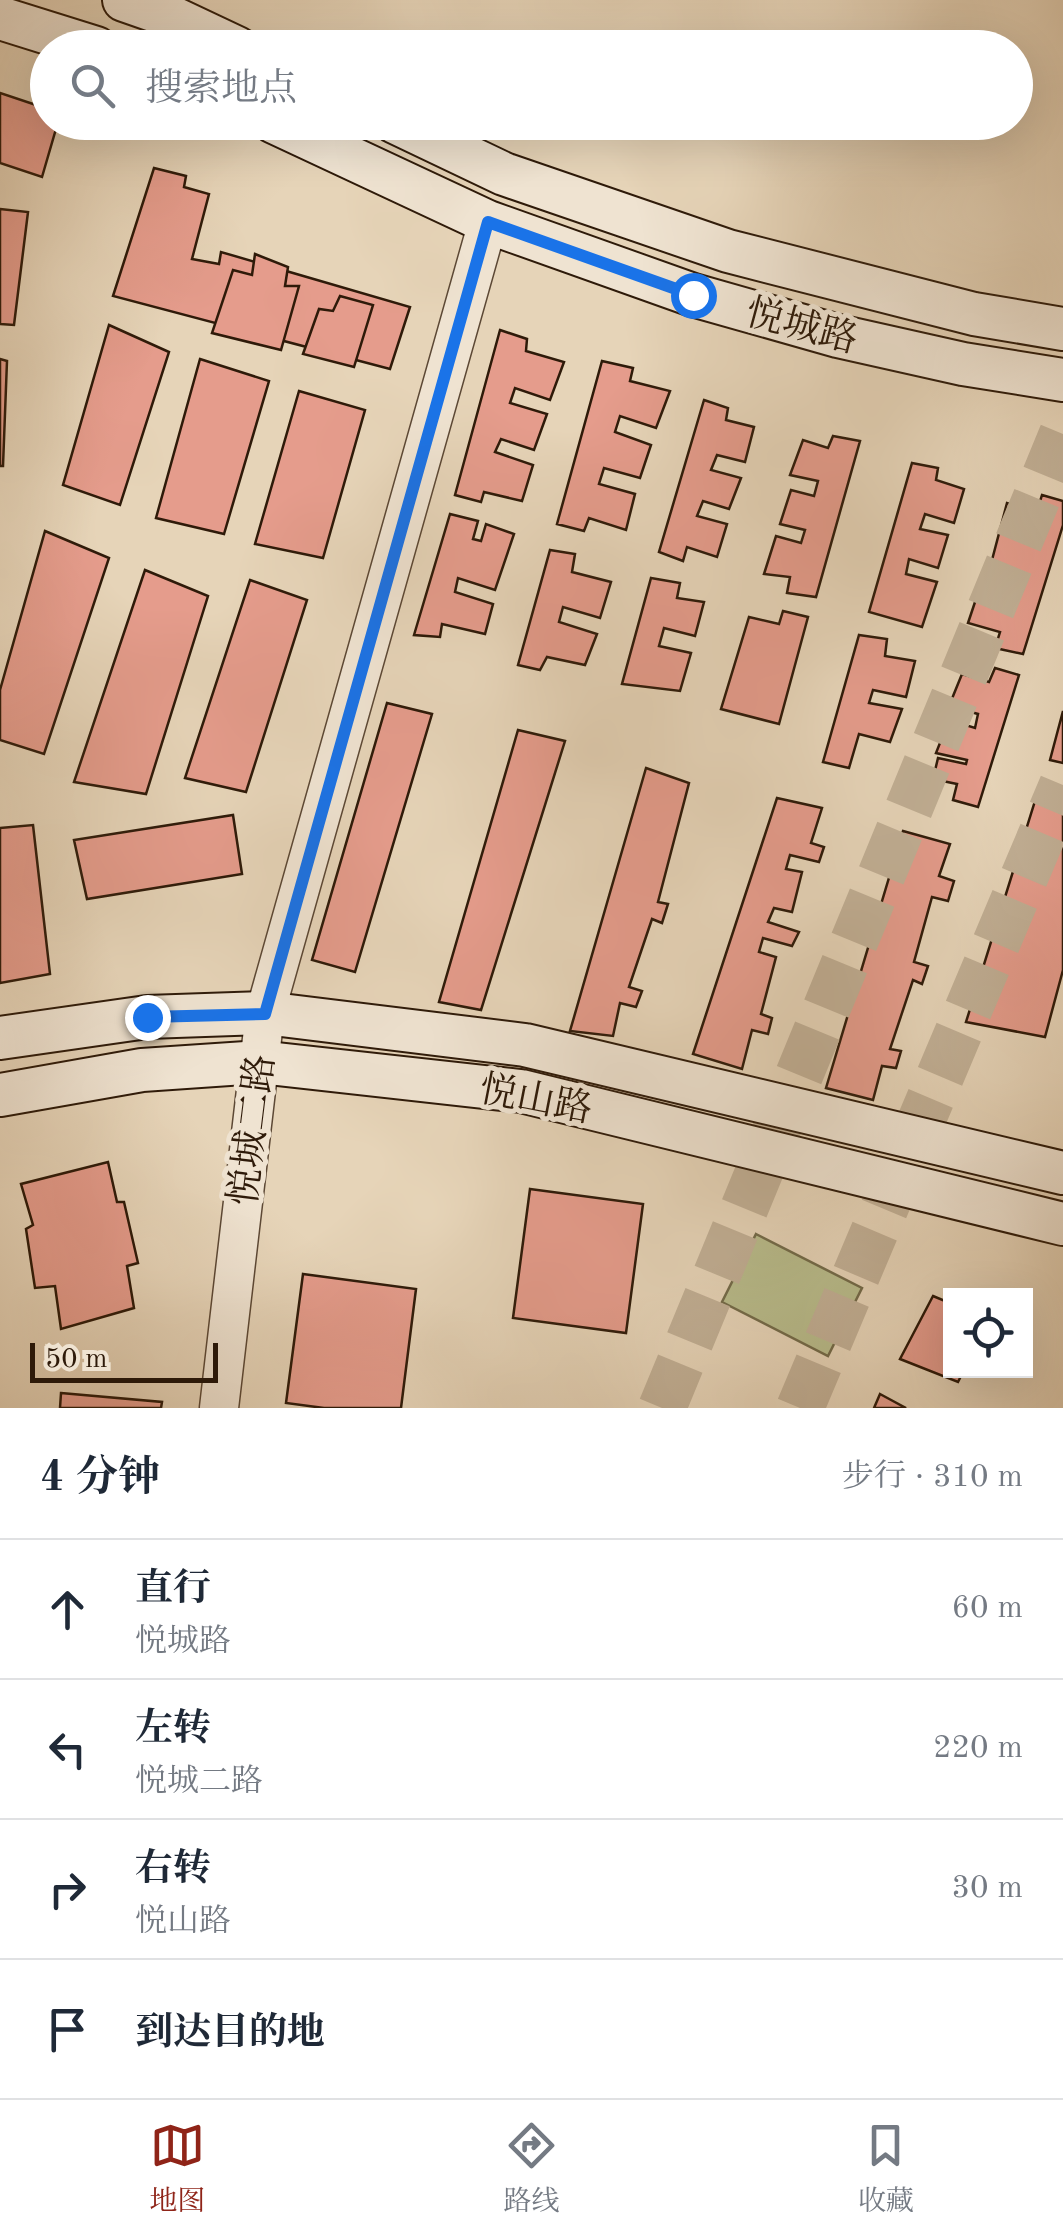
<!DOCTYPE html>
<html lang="zh">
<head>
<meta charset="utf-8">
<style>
  :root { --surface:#fff; --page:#f6f6f7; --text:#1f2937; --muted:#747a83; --line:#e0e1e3; --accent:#8f2418 }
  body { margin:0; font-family:"Old Standard TT","Noto Serif SC",serif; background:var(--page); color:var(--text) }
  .controls { position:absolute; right:30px; bottom:30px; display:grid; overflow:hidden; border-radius:0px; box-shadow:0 10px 40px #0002 }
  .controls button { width:90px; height:90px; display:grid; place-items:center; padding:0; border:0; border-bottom:2px solid var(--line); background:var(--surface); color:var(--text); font:50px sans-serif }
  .scale { position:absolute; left:30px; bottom:25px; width:188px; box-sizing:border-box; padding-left:10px; border:5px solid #2e1a09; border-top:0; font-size:28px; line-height:35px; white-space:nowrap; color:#2e1a09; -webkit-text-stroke:8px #efe3d1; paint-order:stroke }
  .stop { position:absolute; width:30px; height:30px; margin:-22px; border:8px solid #1a73e8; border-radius:50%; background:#fff }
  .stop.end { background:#1a73e8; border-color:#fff; box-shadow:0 2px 10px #0008 }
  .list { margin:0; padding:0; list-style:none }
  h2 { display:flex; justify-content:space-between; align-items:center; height:130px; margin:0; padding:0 40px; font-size:42px }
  h2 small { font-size:32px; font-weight:400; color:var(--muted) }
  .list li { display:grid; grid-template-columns:65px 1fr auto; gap:30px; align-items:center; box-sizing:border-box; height:140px; padding:0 40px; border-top:2px solid var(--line) }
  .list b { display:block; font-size:38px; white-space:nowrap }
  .list p { margin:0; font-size:32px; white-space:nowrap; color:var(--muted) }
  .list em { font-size:32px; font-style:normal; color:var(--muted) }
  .icon { flex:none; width:55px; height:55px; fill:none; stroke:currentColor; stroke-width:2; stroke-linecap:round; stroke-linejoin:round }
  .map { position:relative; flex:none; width:1063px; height:1408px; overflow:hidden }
  .search { position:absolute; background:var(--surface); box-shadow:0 10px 40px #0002; left:30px; right:30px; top:30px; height:110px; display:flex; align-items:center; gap:25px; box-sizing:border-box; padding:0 35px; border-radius:55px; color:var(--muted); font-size:38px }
  .sheet { height:690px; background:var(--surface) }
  nav { display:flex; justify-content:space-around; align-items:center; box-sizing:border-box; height:140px; border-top:2px solid var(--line); background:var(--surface); font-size:28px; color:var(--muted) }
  nav a { display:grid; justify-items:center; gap:5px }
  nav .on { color:var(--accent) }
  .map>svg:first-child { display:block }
</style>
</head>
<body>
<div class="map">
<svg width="1063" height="1408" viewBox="0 0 1063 1408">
  <rect width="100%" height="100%" fill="#e6d4b8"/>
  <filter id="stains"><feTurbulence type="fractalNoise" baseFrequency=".002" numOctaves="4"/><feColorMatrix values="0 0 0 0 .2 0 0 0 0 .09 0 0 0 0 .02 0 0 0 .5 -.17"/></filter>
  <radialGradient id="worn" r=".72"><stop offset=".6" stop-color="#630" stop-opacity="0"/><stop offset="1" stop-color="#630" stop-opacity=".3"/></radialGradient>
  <path fill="#b8bc8c" stroke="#736b4a" stroke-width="2.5" d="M756,1234L862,1288L828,1356L722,1302Z"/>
  <g fill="#e59c8c" stroke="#2e1a09" stroke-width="2.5">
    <path d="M0,93L48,109V122H58L42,177L0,163Z"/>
    <path d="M154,168L186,176L184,187L209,194L192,259L219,264L221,252L410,307L390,369L113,296Z"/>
    <path d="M0,209L28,212L14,325L0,324Z"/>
    <path d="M255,254L288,267L285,286H299L281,350L212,333L233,270L252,275Z"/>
    <path d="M340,296L373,305L354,367L303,354L319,309L333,311Z"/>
    <path d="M109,325L169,352L120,505L63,485Z"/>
    <path d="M500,330L527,339L526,351L564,362L550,400L515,388L510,403L547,414L534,450L501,439L495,452L533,465L522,501L484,492L481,502L455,495Z"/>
    <path d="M0,359L7,361L3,466H0Z"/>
    <path d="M200,359L269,381L224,534L156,518Z"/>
    <path d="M602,361L633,368L630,381L670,391L656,428L620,416L615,432L651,445L640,478L604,468L599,484L635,494L626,530L589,518L584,531L557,524Z"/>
    <path d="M299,391L365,410L323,558L255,544Z"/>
    <path d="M704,400L728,408L726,420L754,427L745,462L717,455L711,470L741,478L729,509L703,501L697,516L727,524L717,557L687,547L683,561L659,552Z"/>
    <path d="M833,436L860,441L816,597L787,593L790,577L764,574L776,536L801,543L805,530L780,524L791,490L814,496L818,481L790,475L803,440L828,448Z"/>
    <path d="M912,463L938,468L936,480L964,489L954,523L925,514L920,529L948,535L938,568L909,559L906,574L937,582L922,627L869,612Z"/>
    <path d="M1042,495L1063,501V525L1023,654L995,648L1000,632L968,623L979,590L1010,600L1013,586L987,579L1007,503L1037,511Z"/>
    <path d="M450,514L478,521L473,539L481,541L486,524L514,534L495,590L458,578L455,592L493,604L485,634L442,624L440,637L414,635Z"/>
    <path d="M45,531L109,558L44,754L0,740V690Z"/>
    <path d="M550,550L575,554L572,572L611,582L600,618L563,607L559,622L597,634L585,665L547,657L540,670L518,665Z"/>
    <path d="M145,570L208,596L146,794L74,782Z"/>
    <path d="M651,578L680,583L677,598L704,602L695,636L664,628L659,646L691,653L680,691L622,684Z"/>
    <path d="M250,580L307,600L246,792L185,778Z"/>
    <path d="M783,611L808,617L779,724L721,709L749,617L779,624Z"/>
    <path d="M859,635L887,639L885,656L915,661L906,697L873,690L869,703L902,709L890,742L859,734L849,768L823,762Z"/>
    <path d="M995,668L1019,675L978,807L953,800L957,784L933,779L938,758L966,764L967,760L936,753L949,720L975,728L978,714L949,706L962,674L989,682Z"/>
    <path d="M387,703L432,714L355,972L312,960Z"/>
    <path d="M1063,711V763L1050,760Z"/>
    <path d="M518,730L565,741L481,1010L439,1002Z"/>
    <path d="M646,768L689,783L658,902L668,904L662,923L652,919L629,987L642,991L636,1007L620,1003L613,1036L570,1031Z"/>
    <path d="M1040,785L1063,790V970L1045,1037L966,1022Z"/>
    <path d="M777,798L822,808L811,843L824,847L819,862L790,855L786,869L802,872L792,912L774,908L768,922L799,932L792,946L763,938L759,952L776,957L761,1014L772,1018L768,1034L752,1030L742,1069L693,1054Z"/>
    <path d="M233,815L242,874L87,899L74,840Z"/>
    <path d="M33,825L50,974L0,983V828Z"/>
    <path d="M903,831L950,844L939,876L954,881L948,901L932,897L914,962L928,966L922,984L913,980L890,1049L901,1051L896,1068L882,1066L873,1100L826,1088Z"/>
    <path d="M108,1162L117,1202H124L138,1263L127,1266L134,1308L61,1329L55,1286L35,1288L26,1229L33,1225L21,1184Z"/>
    <path d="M530,1189L643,1204L626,1333L513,1318Z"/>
    <path d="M303,1274L416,1289L401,1408H324L286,1403Z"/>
    <path d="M933,1296L950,1303V1370H964L958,1382L900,1359Z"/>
    <path d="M61,1393L162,1402L161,1408H60Z"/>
    <path d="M880,1394L906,1408H874Z"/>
  </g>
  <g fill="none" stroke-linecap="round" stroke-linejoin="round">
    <g stroke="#c1af95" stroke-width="48" stroke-dasharray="48 24" stroke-linecap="butt">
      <path d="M662,1408L1063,434"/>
      <path d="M800,1408L1063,785"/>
    </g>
    <g stroke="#5c4835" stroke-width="41">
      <path id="tertiary" d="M219,1408L265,1013L488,222"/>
    </g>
    <g stroke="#2e1a09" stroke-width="46">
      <g id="secondary">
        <path d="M124,0L167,15L237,48"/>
        <path d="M0,18L96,48"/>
        <path d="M274,122L488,222L693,295L838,336L963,364L1063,380"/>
        <path d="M395,122L504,174L728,251L974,314L1063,329"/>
        <path d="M0,1038L147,1017L265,1013L525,1045L1063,1173"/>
        <path d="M0,1095L142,1070L259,1062L521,1091L1063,1224"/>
      </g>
    </g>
    <use href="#tertiary" stroke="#efe3d1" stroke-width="38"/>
    <use href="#secondary" stroke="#efe3d1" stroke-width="42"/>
  </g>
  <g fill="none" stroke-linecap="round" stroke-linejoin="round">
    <path stroke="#1a73e8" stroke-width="12" d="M147,1017L265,1014L488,222L693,295"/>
  </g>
  <g text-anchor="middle" stroke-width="10" stroke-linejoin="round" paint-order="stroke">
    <g font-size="38" fill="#2e1a09" stroke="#efe3d1">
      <text transform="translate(802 325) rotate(15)" y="13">悦城路</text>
      <text transform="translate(536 1098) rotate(11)" y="13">悦山路</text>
      <text transform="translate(251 1130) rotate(-83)" y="13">悦城二路</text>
    </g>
  </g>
  <rect width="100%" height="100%" filter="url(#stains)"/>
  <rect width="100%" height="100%" fill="url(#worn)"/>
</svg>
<div class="controls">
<button><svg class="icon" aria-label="locate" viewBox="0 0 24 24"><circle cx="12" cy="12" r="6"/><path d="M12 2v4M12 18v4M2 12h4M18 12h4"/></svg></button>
</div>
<div class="scale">50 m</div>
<div class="stop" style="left:693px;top:295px"></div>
<div class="stop end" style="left:147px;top:1017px"></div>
<div class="search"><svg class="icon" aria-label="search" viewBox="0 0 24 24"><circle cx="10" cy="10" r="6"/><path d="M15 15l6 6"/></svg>搜索地点</div>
</div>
<section class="sheet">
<h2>4 分钟<small>步行 · 310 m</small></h2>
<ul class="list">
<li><svg class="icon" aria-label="ahead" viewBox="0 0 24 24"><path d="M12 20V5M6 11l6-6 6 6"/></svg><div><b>直行</b><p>悦城路</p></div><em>60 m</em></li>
<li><svg class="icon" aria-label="left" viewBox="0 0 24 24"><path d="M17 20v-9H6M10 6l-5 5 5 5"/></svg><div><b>左转</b><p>悦城二路</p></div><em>220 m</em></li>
<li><svg class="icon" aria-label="right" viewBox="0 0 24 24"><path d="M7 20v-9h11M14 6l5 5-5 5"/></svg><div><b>右转</b><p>悦山路</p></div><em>30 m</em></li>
<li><svg class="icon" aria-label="arrive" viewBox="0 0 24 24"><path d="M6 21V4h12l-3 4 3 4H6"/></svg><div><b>到达目的地</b></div></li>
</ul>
</section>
<nav>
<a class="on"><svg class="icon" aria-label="map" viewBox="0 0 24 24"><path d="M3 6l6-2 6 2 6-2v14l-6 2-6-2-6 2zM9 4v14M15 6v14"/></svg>地图</a>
<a><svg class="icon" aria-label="directions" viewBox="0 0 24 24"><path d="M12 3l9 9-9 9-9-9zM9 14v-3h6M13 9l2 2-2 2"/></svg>路线</a>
<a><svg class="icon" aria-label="saved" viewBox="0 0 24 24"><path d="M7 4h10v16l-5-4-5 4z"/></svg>收藏</a>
</nav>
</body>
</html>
